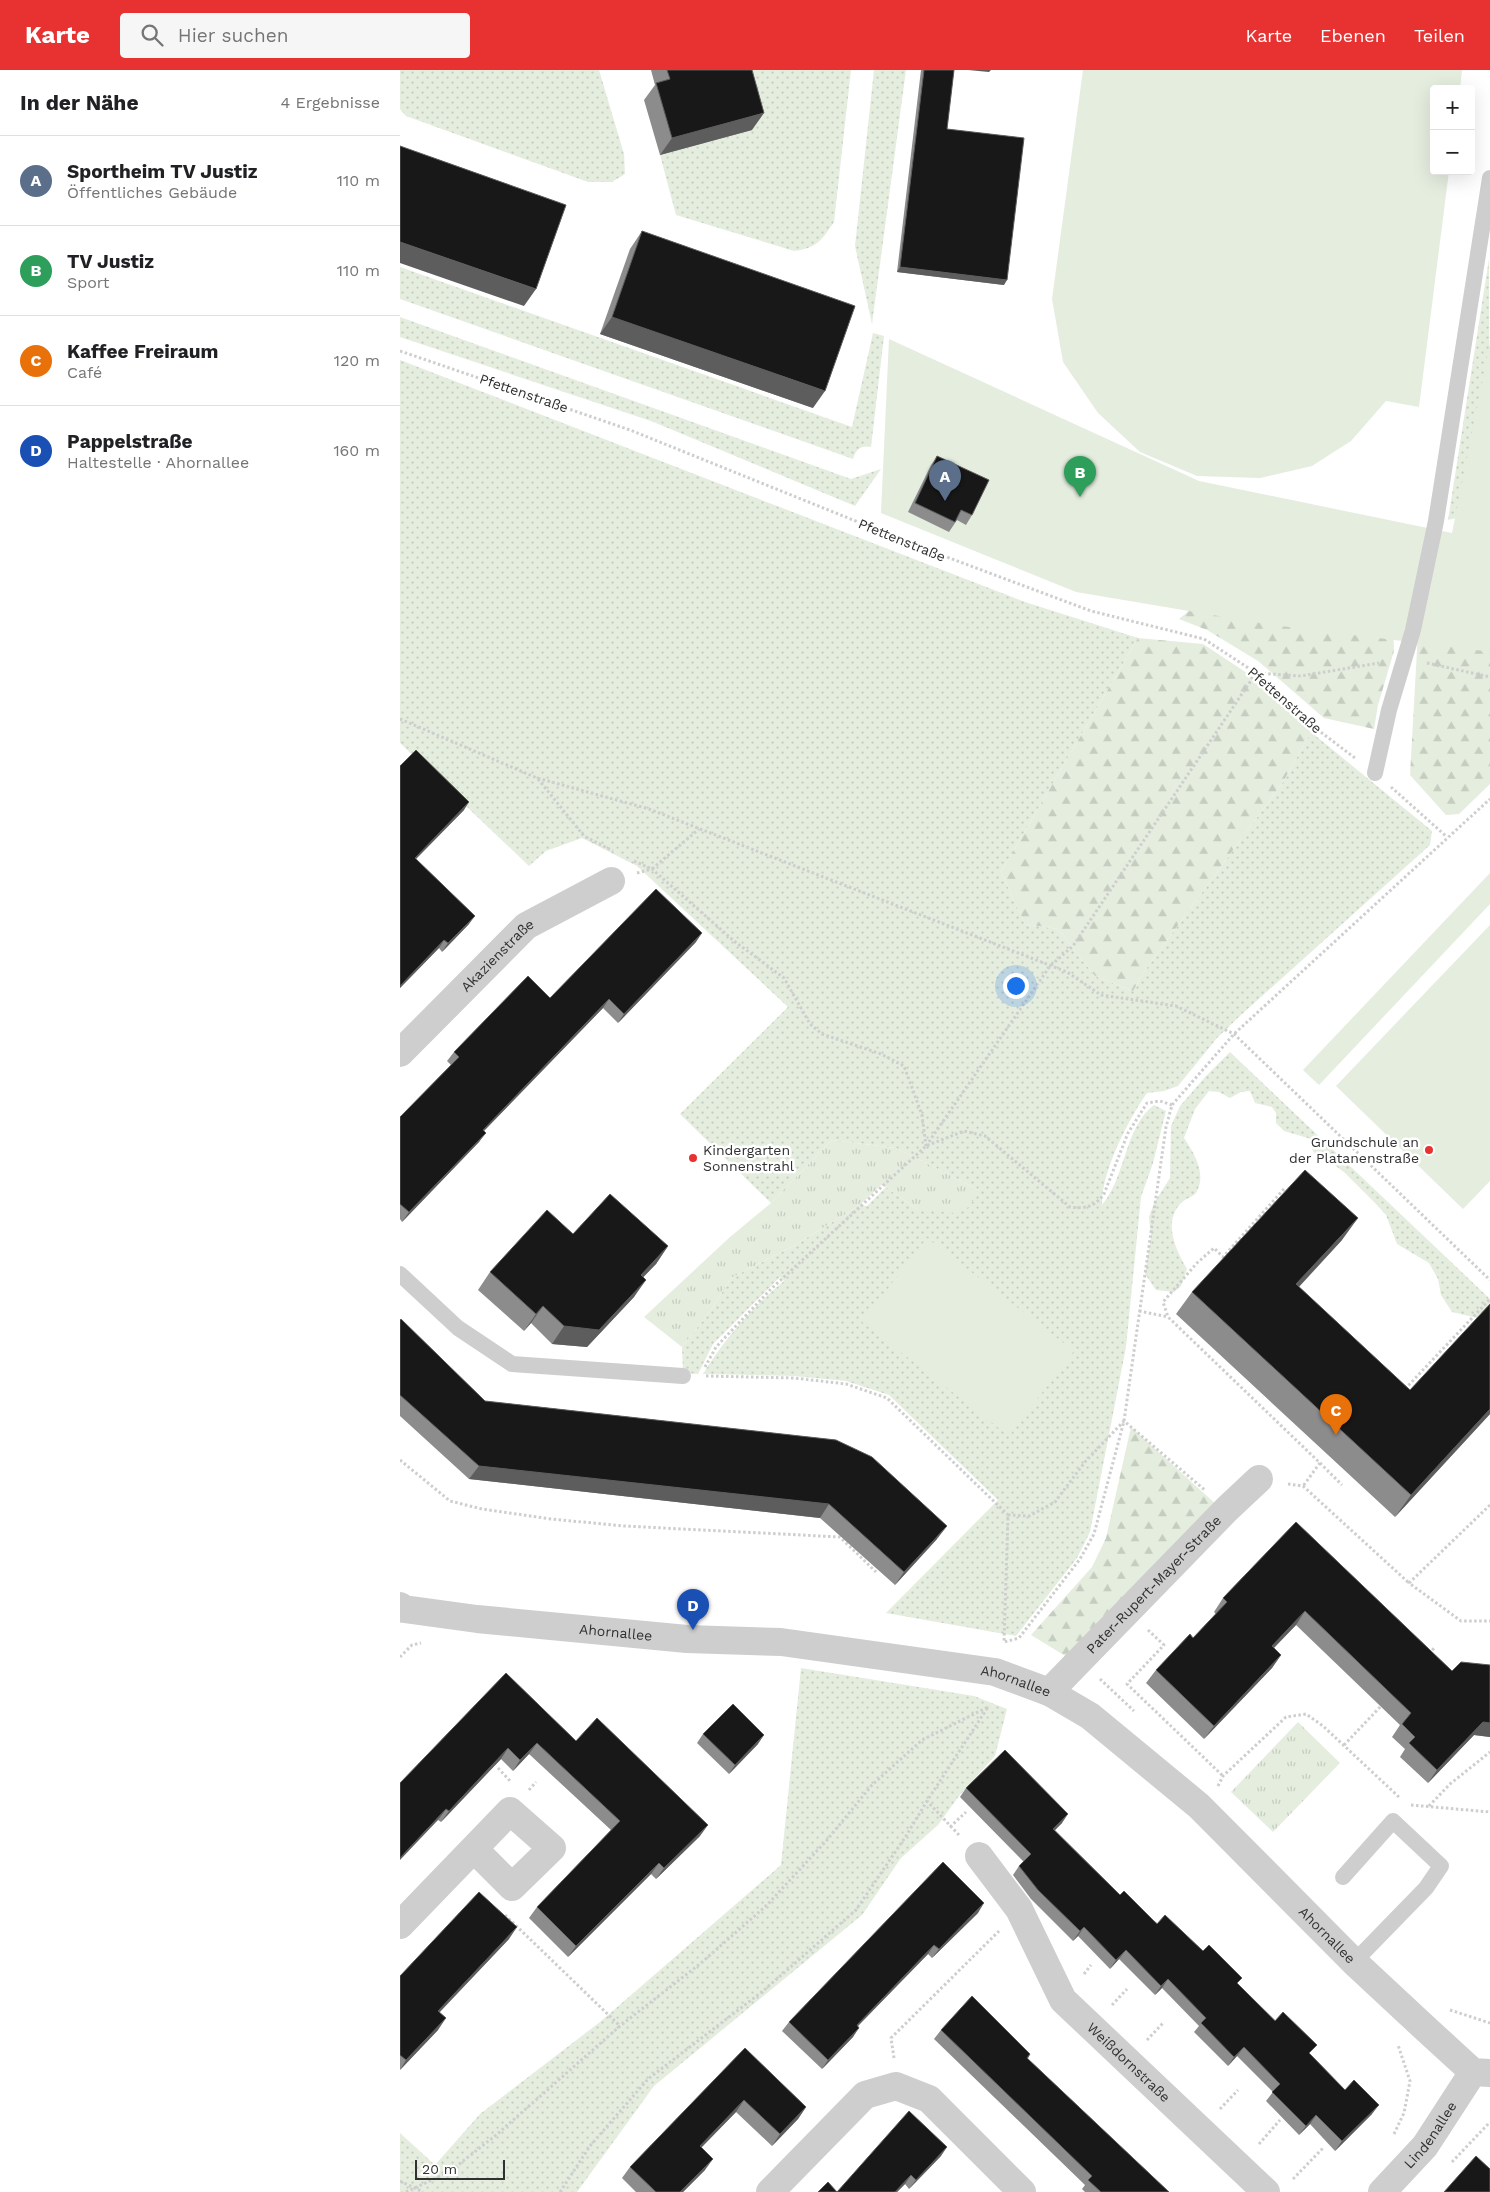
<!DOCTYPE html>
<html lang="de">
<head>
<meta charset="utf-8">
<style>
  :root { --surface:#fff; --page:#f6f6f6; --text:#202124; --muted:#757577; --line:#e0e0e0; --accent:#e83232 }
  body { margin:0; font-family:"Work Sans",sans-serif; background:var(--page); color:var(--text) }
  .controls { position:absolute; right:15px; top:15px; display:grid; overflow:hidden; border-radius:5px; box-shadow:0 5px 20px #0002 }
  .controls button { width:45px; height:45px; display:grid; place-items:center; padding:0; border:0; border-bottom:1px solid var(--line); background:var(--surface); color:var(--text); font:25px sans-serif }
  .scale { position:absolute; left:15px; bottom:12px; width:90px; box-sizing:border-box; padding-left:5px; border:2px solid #313131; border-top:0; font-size:14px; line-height:18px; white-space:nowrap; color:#313131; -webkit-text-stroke:4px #fff; paint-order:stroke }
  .you { position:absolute; left:615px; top:915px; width:18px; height:18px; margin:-12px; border:4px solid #fff; border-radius:50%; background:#1a73e8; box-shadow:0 0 0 8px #1a73e833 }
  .badge { display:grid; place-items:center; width:32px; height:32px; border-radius:50%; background:var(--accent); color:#fff; font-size:16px; font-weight:700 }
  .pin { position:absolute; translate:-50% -41px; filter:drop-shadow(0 1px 2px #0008) }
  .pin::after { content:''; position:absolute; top:26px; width:18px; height:15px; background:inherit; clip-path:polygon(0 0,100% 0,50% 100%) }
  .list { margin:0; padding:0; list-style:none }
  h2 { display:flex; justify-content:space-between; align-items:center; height:65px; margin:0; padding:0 20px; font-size:21px }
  h2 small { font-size:16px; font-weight:400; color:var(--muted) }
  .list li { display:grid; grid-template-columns:32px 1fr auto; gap:15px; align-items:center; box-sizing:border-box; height:90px; padding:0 20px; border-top:1px solid var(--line) }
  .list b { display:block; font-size:19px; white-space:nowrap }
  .list p { margin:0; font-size:16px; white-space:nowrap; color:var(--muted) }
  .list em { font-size:16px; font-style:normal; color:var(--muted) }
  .icon { flex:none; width:28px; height:28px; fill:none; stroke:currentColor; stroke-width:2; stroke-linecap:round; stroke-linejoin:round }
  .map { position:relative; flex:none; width:1090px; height:2122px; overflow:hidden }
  header { display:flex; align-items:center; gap:30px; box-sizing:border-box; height:70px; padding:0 25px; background:var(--accent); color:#fff }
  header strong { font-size:24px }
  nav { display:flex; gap:28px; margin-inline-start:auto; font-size:18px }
  .search { width:350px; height:45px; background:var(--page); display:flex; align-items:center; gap:12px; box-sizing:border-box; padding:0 18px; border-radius:5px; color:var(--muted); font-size:19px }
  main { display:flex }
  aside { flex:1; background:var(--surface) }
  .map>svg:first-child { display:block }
</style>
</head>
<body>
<header>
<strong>Karte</strong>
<div class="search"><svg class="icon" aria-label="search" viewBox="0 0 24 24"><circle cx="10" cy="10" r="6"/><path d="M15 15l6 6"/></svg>Hier suchen</div>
<nav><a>Karte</a><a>Ebenen</a><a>Teilen</a></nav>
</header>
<main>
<aside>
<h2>In der Nähe<small>4 Ergebnisse</small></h2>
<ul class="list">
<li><span class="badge" style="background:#5c6f8a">A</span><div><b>Sportheim TV Justiz</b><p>Öffentliches Gebäude</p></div><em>110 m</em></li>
<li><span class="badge" style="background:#2e9e5b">B</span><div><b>TV Justiz</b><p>Sport</p></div><em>110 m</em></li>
<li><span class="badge" style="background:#e8710a">C</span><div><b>Kaffee Freiraum</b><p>Café</p></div><em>120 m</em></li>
<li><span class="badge" style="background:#1a4fb4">D</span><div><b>Pappelstraße</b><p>Haltestelle · Ahornallee</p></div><em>160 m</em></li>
</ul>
</aside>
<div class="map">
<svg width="1090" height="2122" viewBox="0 0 1090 2122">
  <defs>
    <pattern id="grass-dots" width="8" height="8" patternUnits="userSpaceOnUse" patternTransform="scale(1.25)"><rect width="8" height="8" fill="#e5eddf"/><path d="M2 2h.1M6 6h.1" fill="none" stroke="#c5ccc0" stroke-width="1.8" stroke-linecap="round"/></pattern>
    <pattern id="forest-firs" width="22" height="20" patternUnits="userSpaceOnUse" patternTransform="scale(1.25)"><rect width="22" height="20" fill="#e5eddf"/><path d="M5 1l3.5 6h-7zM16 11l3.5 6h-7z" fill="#c5ccc0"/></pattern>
    <pattern id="park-tufts" width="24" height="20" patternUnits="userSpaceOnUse" patternTransform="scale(1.25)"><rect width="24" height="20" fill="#e5eddf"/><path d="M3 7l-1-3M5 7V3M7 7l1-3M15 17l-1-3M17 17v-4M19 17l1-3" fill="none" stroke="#c5ccc0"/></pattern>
  </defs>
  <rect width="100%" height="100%" fill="#fff"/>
  <g fill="url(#grass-dots)">
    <path d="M0,0H199L224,84L225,104L212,112H188L6,46L0,39Z"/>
    <path d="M320,0H451L434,152C421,171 417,178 394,181L276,145L260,85L352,60Z"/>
    <path d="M474,0H506L472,254L455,176Z"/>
    <path d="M1089,189L1090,387L1077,443L1048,450Z"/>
    <path d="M0,197L452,357L473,263L484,266L471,377C461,375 456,379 453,389L0,229Z"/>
    <path d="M0,247L451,409L481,399L455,436L251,351L0,267Z"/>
    <path d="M0,290L625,532L738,568L601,802L625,854L658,859L695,906L733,921L746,899L883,712L911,662L1032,761L1030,775L841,945L817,968L778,1016L764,1021L747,1023C728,1050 701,1103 702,1135C726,1107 724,1058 754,1035L766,1041L753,1093L741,1127L726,1277L690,1462L677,1488L616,1566L486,1543L598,1430L489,1325L446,1311L394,1306L303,1304C324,1270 353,1236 384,1211L380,1207L313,1274L298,1304L283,1303L282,1277L311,1240L331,1208L395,1175L460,1135L467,1136L486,1117L516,1139L579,1120L496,1078L432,1070L371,1133L280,1044L388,937L237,796L182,768L146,781L129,796L0,673Z"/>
    <path d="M830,982L1090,1229V1251L1052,1242L1041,1225L1038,1209L1029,1193L997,1174L986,1145L975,1133L944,1102L926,1089H918L912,1079L911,1069L884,1061L876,1053V1043L872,1037L855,1033L850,1021L841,1022L830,1028L819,1022L809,1021L795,1039L784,1068C795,1084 807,1105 796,1123C793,1127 784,1129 780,1134C763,1154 776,1180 787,1199L781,1216L774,1222L756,1220L745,1204L751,1166L749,1147L754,1133L770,1108L771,1056L780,1036L806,1006Z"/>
    <path d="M401,1598L574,1626L607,1639L595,1686L559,1726L538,1755L501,1788L462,1845L254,2016L177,2122H0V2063L35,2095L80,2044L200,1952L381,1795Z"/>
  </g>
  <g fill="url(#forest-firs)">
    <path d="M796,535L993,554L994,581L978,635L974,659L924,648L858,591L807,560L779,549Z"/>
    <path d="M1018,563L1090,570V714L1059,744L1046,745L1010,705Z"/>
    <path d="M738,568L803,574L853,607L911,662L883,712L746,899L733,921L695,906L658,859L625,854L601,802Z"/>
    <path d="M731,1357L818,1436L667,1587L631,1565L692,1497L706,1468Z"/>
  </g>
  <g fill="url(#park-tufts)">
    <path d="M432,1070L496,1078L579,1120L569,1137L555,1143L516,1139L486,1117L481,1115L460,1135L395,1175L331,1208L311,1240L282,1277L244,1247L330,1167L371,1133Z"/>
    <path d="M898,1652L940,1693L873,1762L831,1722Z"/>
  </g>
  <g fill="#e5eddf">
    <path d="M683,0H1062L1060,19H1034V101H1049L1019,337L986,331L951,371L912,396L860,408L797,406L740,382L698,343L663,292L652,229Z"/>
    <path d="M489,269L799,411L1052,463L1090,273V579L1084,581L872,555L676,522L481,443Z"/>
    <path d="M1090,803V834L919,1015L903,1000Z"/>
    <path d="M1090,855V1111L1063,1139L936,1016Z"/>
    <path d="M527,1168L674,1281L609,1366L462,1252Z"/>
  </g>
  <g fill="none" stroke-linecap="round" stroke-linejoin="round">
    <g stroke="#cecece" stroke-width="3" stroke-dasharray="2.5 2.5" stroke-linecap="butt">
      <path d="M0,281L230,360L520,477L691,541L804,569L856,603L918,660L955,688"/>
      <path d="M1027,593L1090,607"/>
      <path d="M0,649L137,708L249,739L667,902L701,925L776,936L834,964L1090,1210"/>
      <path d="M138,709L184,766L213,781"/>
      <path d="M991,717L1047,767"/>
      <path d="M234,791L252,799L299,759"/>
      <path d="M237,803L252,799L334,871L384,908L410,954L422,964L481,984L504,996L522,1045L526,1076"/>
      <path d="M526,1076L650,896L673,876L856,603L901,606L979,593"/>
      <path d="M884,1119L823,1187L814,1178L797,1193L763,1232L768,1247L920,1393L903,1416"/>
      <path d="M739,1241L768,1247"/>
      <path d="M305,1297L316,1277L371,1219L526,1076L564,1061L585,1066L670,1137C684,1139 695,1137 704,1124L728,1063L747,1033L760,1031L772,1035"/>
      <path d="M306,1306L394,1308L446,1314L487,1328L608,1445L604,1572L619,1568L680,1489L694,1464L724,1351L766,1057L772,1035L834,964L1090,729"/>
      <path d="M1005,1319L1090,1229"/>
      <path d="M0,1390L50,1431L82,1439L151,1449L224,1456L440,1467L476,1502"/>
      <path d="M920,1393L942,1415"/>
      <path d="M888,1414L903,1416L1009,1513"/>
      <path d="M1090,1435L1009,1513L1061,1551H1090"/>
      <path d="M608,1445L629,1446L655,1432L685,1392L724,1351L806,1421"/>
      <path d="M748,1560L764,1575L727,1614L823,1706"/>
      <path d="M1029,1584L1035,1577"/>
      <path d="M0,1587L12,1575L21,1573"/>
      <path d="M700,1609L734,1641"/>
      <path d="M944,1675L981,1636"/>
      <path d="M98,1698L111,1712"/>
      <path d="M818,1716L823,1706L886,1647L906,1644L923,1656L1000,1728"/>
      <path d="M129,1720L136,1712"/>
      <path d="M1011,1735L1090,1742"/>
      <path d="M1029,1736L1050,1714L1090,1682"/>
      <path d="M550,1757L566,1742"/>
      <path d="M559,1765L527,1731L588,1637"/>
      <path d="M105,1845L220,1956"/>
      <path d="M684,1904L691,1895"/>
      <path d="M712,1935L727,1919"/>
      <path d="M1050,1940L1090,1953"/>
      <path d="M747,1970L764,1952"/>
      <path d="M494,1988L491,1968L599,1861"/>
      <path d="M820,2039L838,2020"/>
      <path d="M994,2064L1004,2043L1010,2011L998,1975"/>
      <path d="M859,2074L880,2050"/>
      <path d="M1052,2092L1090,2052"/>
      <path d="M893,2109L924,2077"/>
      <path d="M0,2111L23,2122"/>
      <path d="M6,2122L49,2102L95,2066L220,1956L301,1893L367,1835L427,1770L472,1715L522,1670L588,1637"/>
      <path d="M160,2122L190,2076L248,2009L363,1921L456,1840L506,1766L527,1731"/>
    </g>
    <g stroke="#cecece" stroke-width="16">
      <path d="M975,703L989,640L1013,560L1036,451L1090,108"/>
      <path d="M0,1204L58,1258L112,1294L283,1306"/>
      <path d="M943,1807L993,1751L1041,1796L1026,1818L954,1892"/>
    </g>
    <g stroke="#cecece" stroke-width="28">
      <path id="s1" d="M0,983L126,856L211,811"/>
      <path id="s2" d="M0,1536L4,1539L77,1549L287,1569L381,1572L595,1602L649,1622L690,1646L799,1736L954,1892L1026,1959L1073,2002L1090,2003"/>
      <path id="s3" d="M649,1622L827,1439L859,1409"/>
      <path id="s4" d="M579,1786L619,1839L663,1930L866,2122"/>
      <path d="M0,1855L110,1741L152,1778L112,1817L74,1779"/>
      <path d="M370,2122L465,2025L496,2016L529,2029L622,2122"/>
      <path id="s5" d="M982,2122L1025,2076L1073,2002"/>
    </g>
  </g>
  <g fill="#8c8c8c">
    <path d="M251,0H352V60L260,85L244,30L255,15Z"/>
    <path d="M521,0H554L547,59L604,215L497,202Z"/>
    <path d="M242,161L413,338L200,264L230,179Z"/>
    <path d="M537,386L572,445L566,455L557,450L549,462L508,442L531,395Z"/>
    <path d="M0,696L64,740L16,789L69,854L42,882L39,878L0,918Z"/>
    <path d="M296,872L218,953L203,938L84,1061L79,1072L2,1152L0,1149V1047L51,995L47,991L54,982L150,928Z"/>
    <path d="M173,1164L268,1176L256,1194L243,1207L234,1227L187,1277L152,1274L131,1253L124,1261L78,1220L90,1202Z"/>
    <path d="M942,1170L899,1217L1010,1320L1090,1235V1344L995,1447L776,1244L792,1222Z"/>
    <path d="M0,1250L85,1331L436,1370L537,1469L495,1515L420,1448L69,1409L0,1346Z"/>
    <path d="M896,1452L1052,1601L1090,1595V1667L1074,1665L1028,1713L1000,1687L1005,1679L992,1667L1000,1655L896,1555L874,1578L881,1585L872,1598L804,1669L746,1613L756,1600L793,1568L816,1544L814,1542L823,1528Z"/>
    <path d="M106,1603L176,1671L300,1766L256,1809L251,1804L168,1887L129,1848L137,1837L211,1760L129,1684L113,1701L101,1689L41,1752L38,1750Z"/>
    <path d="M303,1664L358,1674L329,1704L297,1673Z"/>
    <path d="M566,1718L662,1753L655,1760L720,1825L838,1914L910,1984L945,2020L972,2044L935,2081L910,2054L899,2065L866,2031L873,2022L837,1986L828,1996L794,1962L799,1956L762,1918L755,1925L719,1889L710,1899L678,1866L673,1871L631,1829L613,1805L619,1796L624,1792L560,1727Z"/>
    <path d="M578,1843L532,1888L528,1884L458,1956L453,1967L422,1999L382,1961L389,1952Z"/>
    <path d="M109,1869L40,1942L38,1960L0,2000V1906Z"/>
    <path d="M541,1960L630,1984L628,1989L769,2122H685L682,2119L685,2115L534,1969Z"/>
    <path d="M345,1978L406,2037L398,2049L372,2076L336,2042L301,2078L305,2100L283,2122H236L222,2108L230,2097Z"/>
    <path d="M541,2086L509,2119L505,2114L497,2122H418H437Z"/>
  </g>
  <g fill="#5d5d5d">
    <path d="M568,0H591L589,2Z"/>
    <path d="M364,43L352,60L260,85L272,68Z"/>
    <path d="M0,172L136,219L124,236L0,193Z"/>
    <path d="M500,197L607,210L604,215L497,202Z"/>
    <path d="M212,247L425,321L413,338L200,264Z"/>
    <path d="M69,732L64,740L9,796L15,788Z"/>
    <path d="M75,846L69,854L42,882L48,873Z"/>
    <path d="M302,863L296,872L218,953L224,944Z"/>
    <path d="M44,870L39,878L0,918V916Z"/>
    <path d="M209,929L203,938L76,1069L83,1060Z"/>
    <path d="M86,1063L79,1072L2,1152L9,1142Z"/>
    <path d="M958,1148L942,1170L881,1236L896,1214Z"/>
    <path d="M268,1176L256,1194L229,1222L241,1205Z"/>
    <path d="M246,1210L234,1227L187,1277L152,1274L164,1256Z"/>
    <path d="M143,1236L131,1253L124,1261L136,1244Z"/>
    <path d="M1090,1339V1344L995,1447L1011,1425Z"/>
    <path d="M79,1396L429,1434L420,1448L69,1409Z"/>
    <path d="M547,1456L537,1469L495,1515L504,1502Z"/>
    <path d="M905,1541L896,1555L863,1589L872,1576Z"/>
    <path d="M881,1585L872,1598L804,1669L814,1656Z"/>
    <path d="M1083,1652L1090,1653V1667L1074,1665L1028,1713L1037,1700Z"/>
    <path d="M364,1665L358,1674L329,1704L335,1695Z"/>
    <path d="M137,1673L129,1684L113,1701L120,1690Z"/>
    <path d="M108,1678L101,1689L41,1752L49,1741Z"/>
    <path d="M46,1739L38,1750L0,1790V1788Z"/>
    <path d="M668,1744L662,1753L647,1768L653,1759Z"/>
    <path d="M308,1755L300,1766L256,1809L264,1798Z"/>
    <path d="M259,1793L251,1804L168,1887L176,1876Z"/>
    <path d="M584,1833L578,1843L532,1888L539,1879Z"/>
    <path d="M117,1857L109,1869L30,1952L38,1941Z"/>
    <path d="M684,1857L678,1866L673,1871L680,1861Z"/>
    <path d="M534,1875L528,1884L450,1964L457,1955Z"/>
    <path d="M726,1880L719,1889L710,1899L716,1890Z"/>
    <path d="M768,1909L762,1918L755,1925L761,1916Z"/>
    <path d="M46,1948L38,1960L0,2000L6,1990Z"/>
    <path d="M459,1958L453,1967L422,1999L428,1990Z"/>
    <path d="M844,1977L837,1986L828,1996L834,1987Z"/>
    <path d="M344,2030L336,2042L292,2087L300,2076Z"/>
    <path d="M979,2035L972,2044L935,2081L942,2071Z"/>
    <path d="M406,2037L398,2049L372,2076L380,2064Z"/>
    <path d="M916,2045L910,2054L899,2065L906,2056Z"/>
    <path d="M547,2077L541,2086L509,2119L516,2110Z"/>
    <path d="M313,2089L305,2100L283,2122H280Z"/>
    <path d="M511,2105L505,2114L497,2122H495Z"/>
  </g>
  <g fill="#181818" stroke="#5d5d5d">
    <path d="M267,0H352L364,43L272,68L256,13L270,9Z"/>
    <path d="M524,0H554L547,59L624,68L607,210L500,197Z"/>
    <path d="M0,76L166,135L136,219L0,172Z"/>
    <path d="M242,161L455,236L425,321L212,247Z"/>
    <path d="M537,386L589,410L572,445L561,440L555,452L515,433Z"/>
    <path d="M16,680L69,732L15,788L75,846L48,873L44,870L0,916V696Z"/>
    <path d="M256,819L302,863L224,944L209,929L83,1060L86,1063L9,1142L0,1134V1047L59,987L54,982L128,906L150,928Z"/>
    <path d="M905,1100L958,1148L896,1214L1010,1320L1090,1234V1339L1011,1425L792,1222Z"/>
    <path d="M210,1124L268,1176L241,1205L246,1210L199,1260L164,1256L143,1236L136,1244L90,1202L147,1140L173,1164Z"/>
    <path d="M1,1249L85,1331L436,1370L472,1387L547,1456L504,1502L429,1434L79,1396L0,1325V1250Z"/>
    <path d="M896,1452L1052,1601L1061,1592L1090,1595V1653L1083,1652L1037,1700L1009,1673L1015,1667L1002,1654L1011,1643L905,1541L872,1576L881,1585L814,1656L756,1600L790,1564L793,1568L827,1532L823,1528Z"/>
    <path d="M106,1603L176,1671L197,1648L308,1755L264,1798L259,1793L176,1876L137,1837L220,1751L137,1673L120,1690L108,1678L49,1741L46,1739L0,1788V1713Z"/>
    <path d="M333,1634L364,1665L335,1695L303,1664Z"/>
    <path d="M605,1680L668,1744L653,1759L720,1825L724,1821L757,1854L765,1845L803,1881L809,1875L842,1908L837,1913L875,1951L883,1942L917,1975L909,1983L945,2020L954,2010L979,2035L942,2071L916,2045L906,2056L872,2022L880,2014L844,1977L834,1987L801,1953L806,1948L768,1909L761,1916L726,1880L716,1890L684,1857L680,1861L638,1820L619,1796L631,1784L566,1718Z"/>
    <path d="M543,1792L584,1833L539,1879L534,1875L457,1955L459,1958L428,1990L389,1952Z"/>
    <path d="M79,1822L117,1857L38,1941L46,1948L6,1990L0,1985V1906Z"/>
    <path d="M572,1926L630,1984L627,1988L769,2122H701L688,2110L692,2106L541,1960Z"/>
    <path d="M345,1978L406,2037L380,2064L344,2030L300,2076L313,2089L280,2122H256L230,2097Z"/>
    <path d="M509,2041L547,2077L516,2110L511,2105L495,2122H418L428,2112L437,2122Z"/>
    <path d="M1076,2086L1090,2099V2122H1044Z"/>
  </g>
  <g fill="#e83232" stroke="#fff" stroke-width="2">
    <circle cx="1029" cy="1080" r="5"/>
    <circle cx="293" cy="1088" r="5"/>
  </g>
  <g text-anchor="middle" stroke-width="5" stroke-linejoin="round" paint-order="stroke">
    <g font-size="14" fill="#313131" stroke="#fff">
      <text transform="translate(124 323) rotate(19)" y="5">Pfettenstraße</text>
      <text transform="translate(502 470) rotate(22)" y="5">Pfettenstraße</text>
      <text transform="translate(885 630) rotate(41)" y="5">Pfettenstraße</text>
      <text dy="5" stroke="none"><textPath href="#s1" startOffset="138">Akazienstraße</textPath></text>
      <text dy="5" stroke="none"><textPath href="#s3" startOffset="150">Pater-Rupert-Mayer-Straße</textPath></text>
      <text dy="5" stroke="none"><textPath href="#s2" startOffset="218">Ahornallee</textPath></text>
      <text dy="5" stroke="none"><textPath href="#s2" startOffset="622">Ahornallee</textPath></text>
      <text dy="5" stroke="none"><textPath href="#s2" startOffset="1028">Ahornallee</textPath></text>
      <text dy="5" stroke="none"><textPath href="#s4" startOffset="258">Weißdornstraße</textPath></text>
      <text dy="5" stroke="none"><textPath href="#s5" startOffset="75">Lindenallee</textPath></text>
    </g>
    <g font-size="14" fill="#313131" stroke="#fff" text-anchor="end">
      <text x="1019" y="1077">Grundschule an<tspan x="1019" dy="16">der Platanenstraße</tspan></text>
      <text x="303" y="1085" text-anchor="start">Kindergarten<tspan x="303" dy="16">Sonnenstrahl</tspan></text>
    </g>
  </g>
</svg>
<div class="controls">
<button>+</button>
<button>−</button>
</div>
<div class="scale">20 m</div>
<div class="you"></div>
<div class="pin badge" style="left:545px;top:431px;background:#5c6f8a">A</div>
<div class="pin badge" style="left:680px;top:427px;background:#2e9e5b">B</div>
<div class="pin badge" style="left:936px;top:1365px;background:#e8710a">C</div>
<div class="pin badge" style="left:293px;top:1560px;background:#1a4fb4">D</div>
</div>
</main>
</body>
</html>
